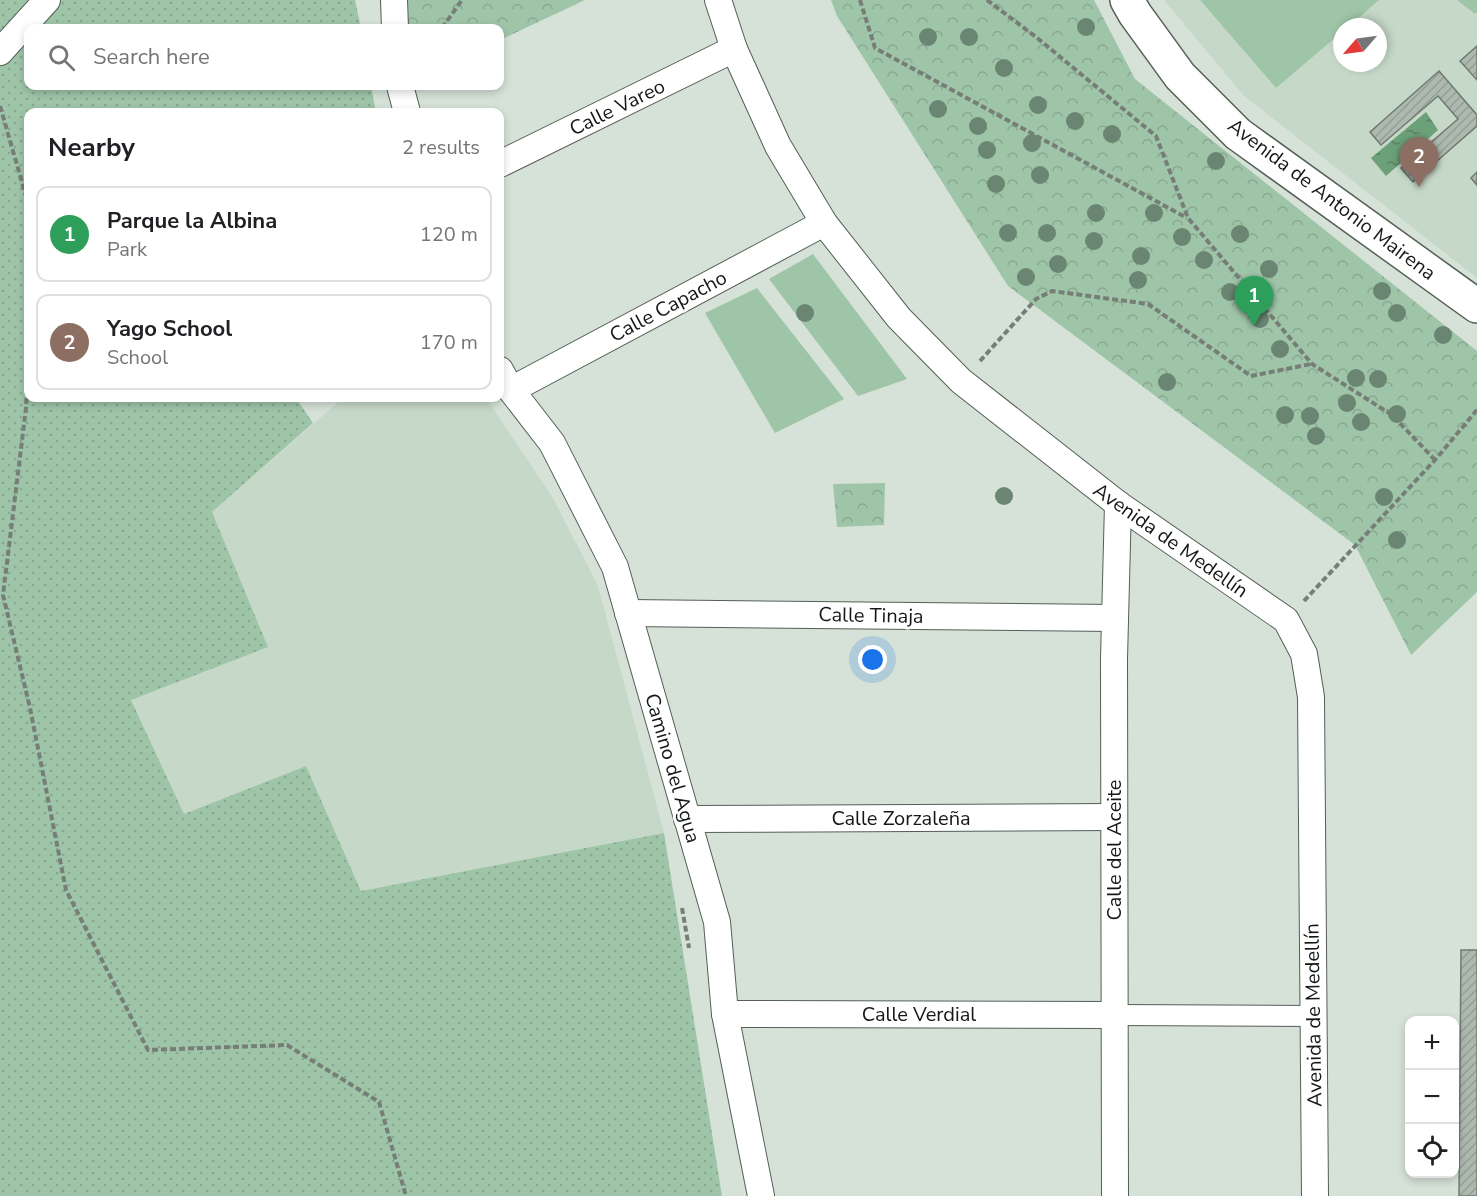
<!DOCTYPE html>
<html lang="en">
<head>
<meta charset="utf-8">
<style>
  :root { --surface:#fff; --page:#f6f6f6; --text:#202124; --muted:#757577; --line:#e0e0e0; --accent:#111827 }
  body { margin:0; font-family:"Nunito Sans",sans-serif; background:var(--page); color:var(--text) }
  .controls { position:absolute; right:18px; bottom:18px; display:grid; overflow:hidden; border-radius:12px; box-shadow:0 3px 9px #0003 }
  .controls button { width:54px; height:54px; display:grid; place-items:center; padding:0; border:0; border-bottom:2px solid var(--line); background:var(--surface); color:var(--text); font:30px sans-serif }
  .compass { position:absolute; left:1333px; top:18px; width:54px; height:54px; border-radius:50%; background:var(--surface); box-shadow:0 3px 9px #0003; rotate:242deg }
  .you { position:absolute; left:873px; top:660px; width:21px; height:21px; margin:-15px; border:4px solid #fff; border-radius:50%; background:#1a73e8; box-shadow:0 0 0 9px #1a73e833 }
  .badge { display:grid; place-items:center; width:39px; height:39px; border-radius:50%; background:var(--accent); color:#fff; font-size:20px; font-weight:700 }
  .pin { position:absolute; translate:-50% -50px; filter:drop-shadow(0 2px 3px #0008) }
  .pin::after { content:''; position:absolute; top:32px; width:21px; height:18px; background:inherit; clip-path:polygon(0 0,100% 0,50% 100%) }
  .list { margin:0; padding:0; list-style:none }
  h2 { display:flex; justify-content:space-between; align-items:center; height:78px; margin:0; padding:0 24px; font-size:26px }
  h2 small { font-size:20px; font-weight:400; color:var(--muted) }
  .list li { display:grid; grid-template-columns:39px 1fr auto; gap:18px; align-items:center; box-sizing:border-box; height:96px; margin:0 12px 12px; padding:0 12px; border:2px solid var(--line); border-radius:12px }
  .list b { display:block; font-size:22px; white-space:nowrap }
  .list p { margin:0; font-size:20px; white-space:nowrap; color:var(--muted) }
  .list em { font-size:20px; font-style:normal; color:var(--muted) }
  .icon { flex:none; width:33px; height:33px; fill:none; stroke:currentColor; stroke-width:2; stroke-linecap:round; stroke-linejoin:round }
  .map { position:relative; flex:none; width:1477px; height:1196px; overflow:hidden }
  .search { position:absolute; background:var(--surface); box-shadow:0 3px 9px #0003; left:24px; top:24px; width:480px; height:66px; display:flex; align-items:center; gap:15px; box-sizing:border-box; padding:0 21px; border-radius:12px; color:var(--muted); font-size:22px }
  .panel { position:absolute; background:var(--surface); box-shadow:0 3px 9px #0003; left:24px; top:108px; width:480px; height:294px; border-radius:12px }
  .map>svg:first-child { display:block }
</style>
</head>
<body>
<div class="map">
<svg width="1477" height="1196" viewBox="0 0 1477 1196">
  <defs>
    <pattern id="grass-dots" width="8" height="8" patternUnits="userSpaceOnUse" patternTransform="scale(1.5)"><rect width="8" height="8" fill="#9fc5a8"/><path d="M2 2h.1M6 6h.1" fill="none" stroke="#88a890" stroke-width="1.8" stroke-linecap="round"/></pattern>
    <pattern id="park-crowns" width="20" height="18" patternUnits="userSpaceOnUse" patternTransform="scale(1.5)"><rect width="20" height="18" fill="#9fc5a8"/><path d="M2 6a3 3 0 1 1 6 0M12 15a3 3 0 1 1 6 0" fill="none" stroke="#88a890"/></pattern>
    <pattern id="water-ripples" width="26" height="14" patternUnits="userSpaceOnUse" patternTransform="scale(1.5)"><rect width="26" height="14" fill="#6ca079"/><path d="M2 4q2-2 4 0t4 0M15 11q2-2 4 0t4 0" fill="none" stroke="#588162"/></pattern>
    <pattern id="building-hatch" width="6" height="6" patternUnits="userSpaceOnUse" patternTransform="scale(1.5)"><rect width="6" height="6" fill="#adb9af"/><path d="M-1 1l2-2M0 6l6-6M5 7l2-2" fill="none" stroke="#949e96"/></pattern>
  </defs>
  <rect width="100%" height="100%" fill="#d6e2d8"/>
  <g fill="#c6d9c9" fill-rule="evenodd">
    <path d="M1164,0H1477V278L1244,96ZM1342,27H1378V63H1342Z"/>
    <path d="M343,398H486L553,498L598,586L664,833L361,891L306,767L184,815L130,700L268,647L212,512Z"/>
  </g>
  <path fill="url(#grass-dots)" d="M0,0H355L361,28H28V86H371L376,112H28V398H296L313,423L212,512L268,647L131,700L184,814L306,766L361,891L664,833L722,1196H0Z"/>
  <g fill="url(#park-crowns)">
    <path d="M394,0H585L500,40V28H395Z"/>
    <path d="M831,0H1094L1135,79L1477,351V592L1411,655L1355,545L1008,286L837,16Z"/>
    <path d="M885,483L884,525L837,527L833,484Z"/>
  </g>
  <g fill="#9fc5a8">
    <path d="M1200,0H1379L1348,27H1342V32L1276,88Z"/>
    <path d="M1457,0H1477V12L1475,14Z"/>
    <path d="M813,254L907,379L858,396L769,279Z"/>
    <path d="M757,288L844,399L775,433L705,313Z"/>
  </g>
  <path fill="url(#water-ripples)" d="M1426,112L1438,130L1386,176L1371,158Z"/>
  <g fill="url(#building-hatch)" stroke="#6f7a71" stroke-width="1.5">
    <path d="M1477,46V80L1460,61Z"/>
    <path d="M1439,71L1477,115V126L1413,182L1401,168L1458,119L1438,96L1381,145L1370,132Z"/>
    <path d="M1477,172V185L1471,178Z"/>
    <path d="M1461,950H1477V1196H1459Z"/>
  </g>
  <g fill="none" stroke-linecap="round" stroke-linejoin="round">
    <g stroke="#545f56" stroke-width="22">
      <path id="pedestrian" d="M1114,1015L1313,1016"/>
    </g>
    <g stroke="#545f56" stroke-width="28">
      <g id="minor">
        <path d="M394,0L395,28"/>
        <path d="M718,0L734,49L778,146L824,223L899,318L961,381L1118,504L1286,620L1304,654L1311,697L1315,1196"/>
        <path d="M0,52L47,0"/>
        <path d="M400,86L407,112"/>
        <path d="M500,164L734,49"/>
        <path d="M500,370L511,390L552,443L615,567L717,922L725,1014L761,1196"/>
        <path d="M511,390L824,223"/>
        <path d="M628,613L1115,618"/>
        <path d="M687,819L1114,817"/>
        <path d="M725,1014L1114,1015"/>
        <path d="M1115,1196L1114,659L1118,504"/>
      </g>
    </g>
    <g stroke="#545f56" stroke-width="36">
      <path id="tertiary" d="M1127,0L1135,14L1180,76L1238,134L1477,306"/>
    </g>
    <g stroke="#767e77" stroke-width="4" stroke-dasharray="6 3" stroke-linecap="butt">
      <path d="M860,0L875,48L1187,218"/>
      <path d="M987,0L1036,37L1156,136L1188,218L1312,364L1392,415L1435,460"/>
      <path d="M442,28L462,0"/>
      <path d="M0,106L28,203"/>
      <path d="M980,361L1036,299L1052,291L1148,304L1251,376L1311,364"/>
      <path d="M28,371L26,408L3,595L30,708L66,890L148,1050L287,1045L379,1102L406,1196"/>
      <path d="M1304,601L1435,460L1477,410"/>
      <path d="M682,908L689,948"/>
    </g>
    <use href="#pedestrian" stroke="#fff" stroke-width="20"/>
    <use href="#minor" stroke="#fff" stroke-width="26"/>
    <use href="#tertiary" stroke="#fff" stroke-width="33"/>
  </g>
  <g fill="#6a8672">
    <circle cx="1086" cy="27" r="9"/>
    <circle cx="928" cy="37" r="9"/>
    <circle cx="969" cy="37" r="9"/>
    <circle cx="1004" cy="68" r="9"/>
    <circle cx="1038" cy="105" r="9"/>
    <circle cx="938" cy="109" r="9"/>
    <circle cx="1075" cy="121" r="9"/>
    <circle cx="978" cy="126" r="9"/>
    <circle cx="1112" cy="134" r="9"/>
    <circle cx="1032" cy="143" r="9"/>
    <circle cx="987" cy="150" r="9"/>
    <circle cx="1216" cy="161" r="9"/>
    <circle cx="1040" cy="175" r="9"/>
    <circle cx="996" cy="184" r="9"/>
    <circle cx="1096" cy="213" r="9"/>
    <circle cx="1154" cy="213" r="9"/>
    <circle cx="1008" cy="233" r="9"/>
    <circle cx="1047" cy="233" r="9"/>
    <circle cx="1240" cy="234" r="9"/>
    <circle cx="1182" cy="237" r="9"/>
    <circle cx="1094" cy="241" r="9"/>
    <circle cx="1141" cy="256" r="9"/>
    <circle cx="1204" cy="260" r="9"/>
    <circle cx="1058" cy="264" r="9"/>
    <circle cx="1269" cy="269" r="9"/>
    <circle cx="1026" cy="277" r="9"/>
    <circle cx="1138" cy="280" r="9"/>
    <circle cx="1382" cy="291" r="9"/>
    <circle cx="1230" cy="292" r="9"/>
    <circle cx="805" cy="313" r="9"/>
    <circle cx="1397" cy="313" r="9"/>
    <circle cx="1260" cy="319" r="9"/>
    <circle cx="1443" cy="335" r="9"/>
    <circle cx="1280" cy="349" r="9"/>
    <circle cx="1356" cy="378" r="9"/>
    <circle cx="1378" cy="379" r="9"/>
    <circle cx="1167" cy="382" r="9"/>
    <circle cx="1347" cy="403" r="9"/>
    <circle cx="1397" cy="414" r="9"/>
    <circle cx="1285" cy="415" r="9"/>
    <circle cx="1310" cy="416" r="9"/>
    <circle cx="1361" cy="422" r="9"/>
    <circle cx="1316" cy="436" r="9"/>
    <circle cx="1004" cy="496" r="9"/>
    <circle cx="1384" cy="497" r="9"/>
    <circle cx="1397" cy="540" r="9"/>
  </g>
  <g text-anchor="middle" stroke-width="6" stroke-linejoin="round" paint-order="stroke">
    <g font-size="20" fill="#141815" stroke="#fff">
      <text transform="translate(617 107) rotate(-26)" y="7">Calle Vareo</text>
      <text transform="translate(1332 199) rotate(37)" y="7">Avenida de Antonio Mairena</text>
      <text transform="translate(668 306) rotate(-28)" y="7">Calle Capacho</text>
      <text transform="translate(1171 540) rotate(35)" y="7">Avenida de Medellín</text>
      <text transform="translate(871 615) rotate(1)" y="7">Calle Tinaja</text>
      <text transform="translate(673 768) rotate(74)" y="7">Camino del Agua</text>
      <text x="901" y="825">Calle Zorzaleña</text>
      <text transform="translate(1114 850) rotate(-90)" y="7">Calle del Aceite</text>
      <text x="919" y="1021">Calle Verdial</text>
      <text transform="translate(1313 1015) rotate(-91)" y="7">Avenida de Medellín</text>
    </g>
  </g>
</svg>
<div class="controls">
<button>+</button>
<button>−</button>
<button><svg class="icon" aria-label="locate" viewBox="0 0 24 24"><circle cx="12" cy="12" r="6"/><path d="M12 2v4M12 18v4M2 12h4M18 12h4"/></svg></button>
</div>
<svg class="compass" viewBox="-18 -18 36 36"><path d="M0-13l5 13h-10z" fill="#e53935"/><path d="M0 13l5-13h-10z" fill="#757577"/></svg>
<div class="you"></div>
<div class="pin badge" style="left:1254px;top:326px;background:#2e9e5b">1</div>
<div class="pin badge" style="left:1419px;top:187px;background:#8d6e63">2</div>
<div class="search"><svg class="icon" aria-label="search" viewBox="0 0 24 24"><circle cx="10" cy="10" r="6"/><path d="M15 15l6 6"/></svg>Search here</div>
<section class="panel">
<h2>Nearby<small>2 results</small></h2>
<ul class="list">
<li><span class="badge" style="background:#2e9e5b">1</span><div><b>Parque la Albina</b><p>Park</p></div><em>120 m</em></li>
<li><span class="badge" style="background:#8d6e63">2</span><div><b>Yago School</b><p>School</p></div><em>170 m</em></li>
</ul>
</section>
</div>
</body>
</html>
